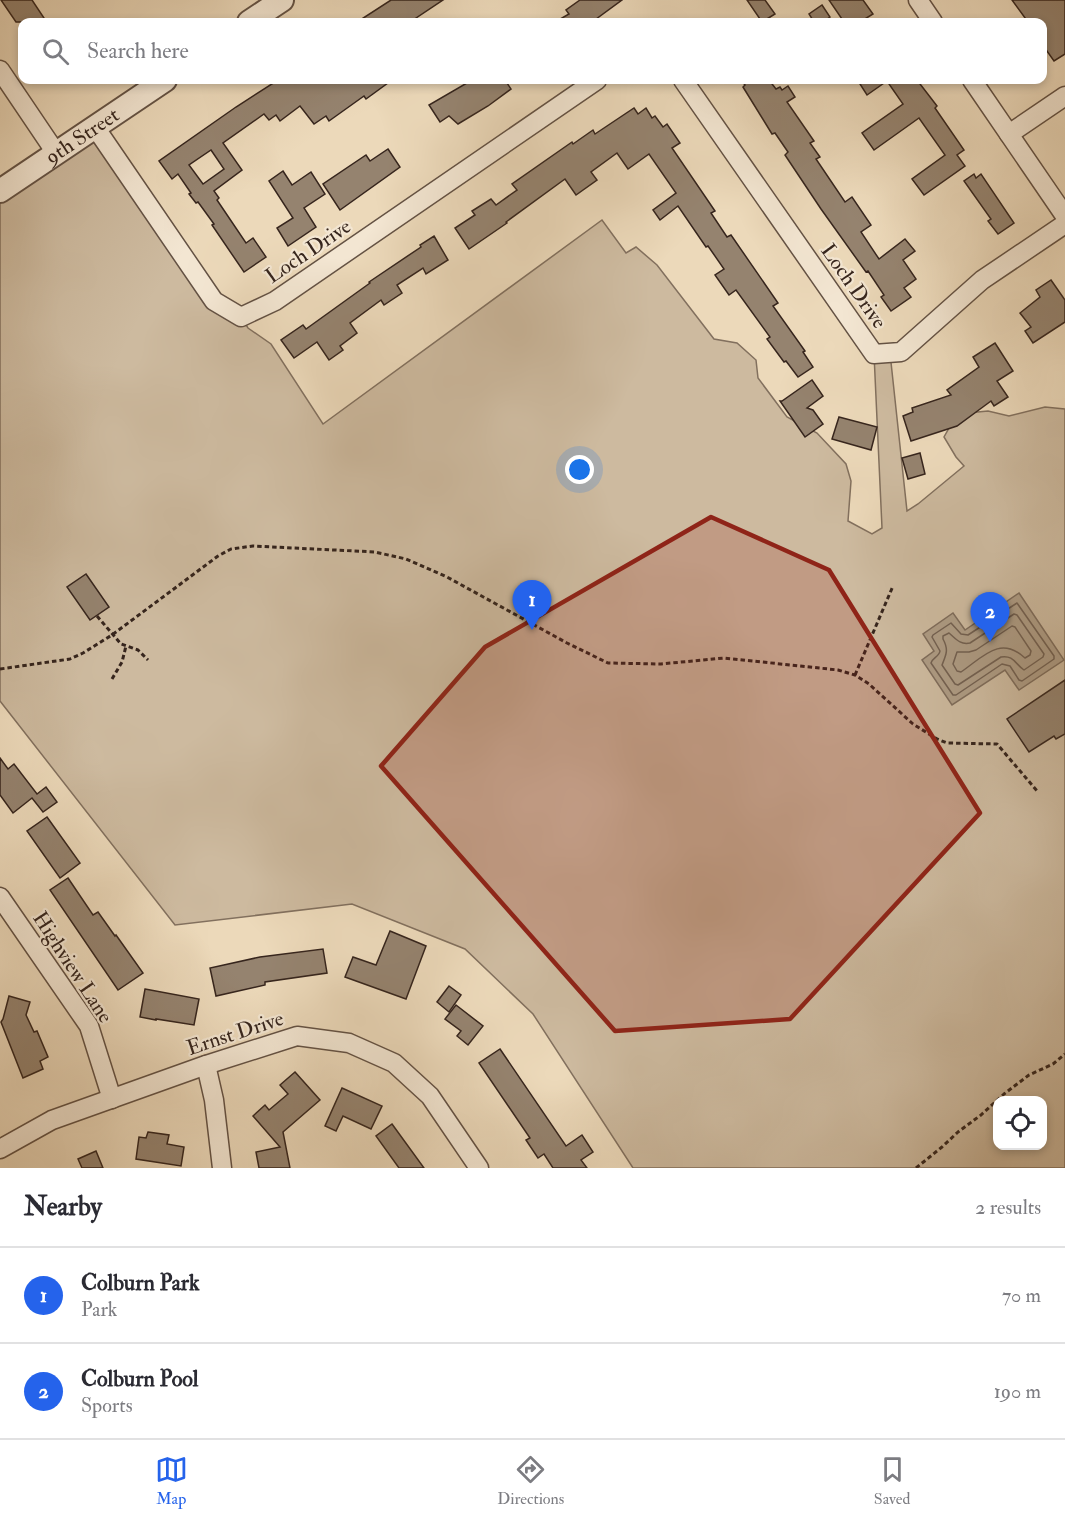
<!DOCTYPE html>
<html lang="en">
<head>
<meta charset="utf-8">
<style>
  :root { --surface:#fff; --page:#f7f7f7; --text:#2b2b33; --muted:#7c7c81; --line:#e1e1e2; --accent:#2563eb }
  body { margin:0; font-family:"IM FELL Double Pica",serif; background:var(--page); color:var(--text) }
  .controls { position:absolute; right:18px; bottom:18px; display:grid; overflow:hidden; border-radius:12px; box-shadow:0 3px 9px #0003 }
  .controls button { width:54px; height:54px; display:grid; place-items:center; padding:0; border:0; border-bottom:2px solid var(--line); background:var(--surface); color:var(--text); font:30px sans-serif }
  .you { position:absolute; left:580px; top:470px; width:21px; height:21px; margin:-15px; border:4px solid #fff; border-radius:50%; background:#1a73e8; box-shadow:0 0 0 9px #1a73e833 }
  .badge { display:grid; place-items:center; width:39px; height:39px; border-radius:50%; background:var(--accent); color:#fff; font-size:20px; font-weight:700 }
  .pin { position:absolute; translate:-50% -50px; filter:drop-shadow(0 2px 3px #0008) }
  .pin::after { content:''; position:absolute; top:32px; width:21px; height:18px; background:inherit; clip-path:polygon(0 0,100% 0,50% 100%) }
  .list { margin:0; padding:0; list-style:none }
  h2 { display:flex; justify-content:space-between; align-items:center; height:78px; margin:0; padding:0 24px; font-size:26px }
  h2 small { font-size:20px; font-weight:400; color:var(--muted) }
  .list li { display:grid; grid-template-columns:39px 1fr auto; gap:18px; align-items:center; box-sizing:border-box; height:96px; padding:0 24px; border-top:2px solid var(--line) }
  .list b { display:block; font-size:22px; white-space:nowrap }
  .list p { margin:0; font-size:20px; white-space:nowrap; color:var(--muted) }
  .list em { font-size:20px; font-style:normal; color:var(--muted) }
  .icon { flex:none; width:33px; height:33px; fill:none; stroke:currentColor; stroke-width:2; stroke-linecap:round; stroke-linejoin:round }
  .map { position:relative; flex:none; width:1065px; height:1168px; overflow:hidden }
  .search { position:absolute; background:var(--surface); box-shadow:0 3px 9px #0003; left:18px; right:18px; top:18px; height:66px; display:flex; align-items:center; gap:15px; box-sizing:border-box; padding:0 21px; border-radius:12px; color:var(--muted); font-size:22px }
  .sheet { height:270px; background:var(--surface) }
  nav { display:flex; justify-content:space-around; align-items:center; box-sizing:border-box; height:84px; border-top:2px solid var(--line); background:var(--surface); font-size:16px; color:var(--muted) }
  nav a { display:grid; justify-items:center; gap:3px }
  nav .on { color:var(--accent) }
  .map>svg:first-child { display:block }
</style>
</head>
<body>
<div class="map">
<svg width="1065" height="1168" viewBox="0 0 1065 1168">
  <rect width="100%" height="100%" fill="#ecd9ba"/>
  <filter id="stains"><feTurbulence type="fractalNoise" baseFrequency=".00333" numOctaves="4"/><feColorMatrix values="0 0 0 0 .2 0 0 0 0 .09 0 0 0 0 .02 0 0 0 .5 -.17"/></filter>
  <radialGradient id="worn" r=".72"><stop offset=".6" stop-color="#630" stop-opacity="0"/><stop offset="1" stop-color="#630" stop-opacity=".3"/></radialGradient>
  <path fill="#cdba9f" stroke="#82705e" stroke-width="1.5" fill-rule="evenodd" d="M95,127L214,301L241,317L248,328L271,344L323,424L602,220L626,253L636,247L657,265L714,339L737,343L756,360L758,378L787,417L817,433L846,464L851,481L848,521L872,534L882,528L874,354L890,353L907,511L918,504L964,466L956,457L944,437L957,414L988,411L1009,416L1045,407L1065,409V1168H633L533,1014L465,949L352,904L175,925L0,701V191ZM998,1100H1042V1146H998Z"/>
  <path fill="#ae9c85" stroke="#7e6c5b" stroke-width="1.5" d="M1019,593L1064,660L1019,690L1005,670L952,705L922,660L934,651L923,634L953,613L965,630Z"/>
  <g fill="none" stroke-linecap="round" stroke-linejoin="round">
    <g stroke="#726051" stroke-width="1.5">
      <path d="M1017,603L1054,656V659L1022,681L1019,680L1010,666L1002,664L956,695H953L931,663C932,658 939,657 940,651L932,637L933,635L951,623L961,634L968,635Z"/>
      <path d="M1014,614L1017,615L1044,654L1043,657L1024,670C1015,664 1014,655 1001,657L958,685L955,684L942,665C946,655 949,650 943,639V636L949,633C956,639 960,645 970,643Z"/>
      <path d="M1012,626L1015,627L1031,651L1030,655L1025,658C1000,635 983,657 961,672L957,671L953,664L957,652H969L976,650Z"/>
    </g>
  </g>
  <g fill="#95836f" stroke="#36251d" stroke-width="1.5" fill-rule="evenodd">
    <path d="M1,0H32L44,18L38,22H16Z"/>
    <path d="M391,0H443L410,22H357Z"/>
    <path d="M580,0H622L592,22H555L569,14L566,10Z"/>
    <path d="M747,0H765L775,14L762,22Z"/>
    <path d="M829,0H863L873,14L860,22H844Z"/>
    <path d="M1012,0H1065V54L1054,61L1042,44V22H1028Z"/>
    <path d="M822,5L830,17L823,22H814L809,14Z"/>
    <path d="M278,80H392L366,99L364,96L329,121L326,116L314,124L300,106L280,121L276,115L269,120L264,114L223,143L242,170L214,191L219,198L217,200L246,243L253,238L266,257L244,272L212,225L214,224L198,202L196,203L189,194L191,193L178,174L172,179L159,161L236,107ZM211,150L224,169L203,184L189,165Z"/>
    <path d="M472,80H505L511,89L488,106L458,124L449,116L440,122L429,105Z"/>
    <path d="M741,80H769L776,89L780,87L782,90L788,86L795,97L787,102L814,141L810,143L820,157L816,159L845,202L852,197L871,225L861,232L879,259L905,239L915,251L903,260L916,279L904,288L911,297L891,311L881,297L884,295L868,271L866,272L821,209L785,155L788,152L775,133L772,134L743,87L745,85Z"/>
    <path d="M867,80H917L937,106L935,108L964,150L957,155L965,166L924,195L912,179L945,155L919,118L874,150L862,133L903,104L887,81L867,95L860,84Z"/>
    <path d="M634,108L638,114L646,108L652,118L655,116L663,127L667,124L680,143L672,148L715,211L711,213L727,237L731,235L778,303L773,306L805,351L803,352L813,367L798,377L786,361L784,362L767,339L770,337L736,290L729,295L715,275L724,269L708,246L706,247L678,206L660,220L653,210L676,193L649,154L628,169L617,153L591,172L597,180L576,195L565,179L506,222L507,223L469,249L455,228L475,215L472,211L491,199L496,205L517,190L512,184L572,142L573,144L593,130L595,134Z"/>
    <path d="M388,149L400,167L340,210L323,184L366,155L370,161Z"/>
    <path d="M283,171L292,185L311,172L325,194L304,208L316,227L288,246L277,228L293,218L269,181Z"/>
    <path d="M974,174L976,178L981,174L1014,223L998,234L988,221L991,219L964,181Z"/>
    <path d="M434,236L448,260L426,274L423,268L397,285L402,293L384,305L381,300L350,323L357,333L340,346L343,350L329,360L317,342L294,358L281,340L303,325L306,329L370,283L369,282L421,247L420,245Z"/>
    <path d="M1051,280L1065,300V322L1033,343L1025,331L1031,327L1020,313L1040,297L1036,290Z"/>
    <path d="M995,343L1013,371L997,381L1008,397L994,406L991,401L957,426L911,441L903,416L913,412L912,408L951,395L947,390L979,367L973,357Z"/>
    <path d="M812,380L823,396L807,408L813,410L823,424L805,437L780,401H782Z"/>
    <path d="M839,417L877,427L871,450L832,439Z"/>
    <path d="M920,453L925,474L908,479L902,458Z"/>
    <path d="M86,574L109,607L90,620L67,587Z"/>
    <path d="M1065,680V734L1056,739L1054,736L1029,752L1007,719Z"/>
    <path d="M0,758L8,769L14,764L37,794L46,787L57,802L43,812L32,798L13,813L0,795Z"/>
    <path d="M47,817L80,863L60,878L27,831Z"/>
    <path d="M68,878L93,915L98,912L115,936L116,935L143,973L118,990L50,890Z"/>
    <path d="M390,931L426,946L406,999L345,977L353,957L376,965Z"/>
    <path d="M323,949L327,973L265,982V985L216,996L210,968L260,957Z"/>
    <path d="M449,986L461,995L449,1012L437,1002Z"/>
    <path d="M145,989L199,999L194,1025L156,1019V1020L140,1017Z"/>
    <path d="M9,996L30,1002L26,1015L34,1032L37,1031L48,1057L40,1061L43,1069L23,1078L1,1022L3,1019Z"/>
    <path d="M456,1005L483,1026L468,1045L457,1036L461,1031L445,1019Z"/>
    <path d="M500,1049L566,1146L582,1135L593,1152L581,1160L587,1168H553L544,1154L538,1158L526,1140L530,1138L479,1063Z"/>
    <path d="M295,1072L320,1100L283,1132L290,1168H259L256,1152L280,1147L253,1116L265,1105L269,1110L288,1094L280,1085Z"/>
    <path d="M342,1088L382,1106L371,1129L343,1116L336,1131L325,1126Z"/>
    <path d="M392,1124L424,1168H399L376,1136Z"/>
    <path d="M148,1132L169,1135L167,1144L184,1147L181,1166L136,1159L139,1137L146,1138Z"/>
    <path d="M96,1151L103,1168H82L78,1159Z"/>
  </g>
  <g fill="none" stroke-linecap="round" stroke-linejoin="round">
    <g stroke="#645244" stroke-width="21">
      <g id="minor">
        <path d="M918,0L933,22"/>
        <path d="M0,70L56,153"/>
        <path d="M683,80L874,354L901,352L982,280L1065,224"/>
        <path d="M972,80L1065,216"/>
        <path d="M95,127L214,301L241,317L275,301L597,80"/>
        <path d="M1009,134L1065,96"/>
        <path d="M0,897L89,1026L112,1099"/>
        <path d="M206,1065L214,1100L222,1168"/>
        <path d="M0,1149L52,1120L206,1065L297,1036L349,1043L394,1063L430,1096L479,1168"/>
      </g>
    </g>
    <g stroke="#645244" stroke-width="26">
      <g id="tertiary">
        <path d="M249,22L282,0"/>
        <path id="s1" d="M0,191L165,80"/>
      </g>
    </g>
    <g stroke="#36251d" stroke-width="3" stroke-dasharray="4.5 3" stroke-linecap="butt">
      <path d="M97,616L121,644L138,650L148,660"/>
      <path d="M0,669L70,659L83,653L112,635L218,556L231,549L253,546L375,552L406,559L447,577L567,643L608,663L661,664L724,658L838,670L855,675L869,684L913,724L937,739L947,743L997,744L1038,792"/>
      <path d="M855,675L893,586"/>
      <path d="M112,679L122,662L126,646"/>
      <path d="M916,1168L942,1147L958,1132L981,1115L1004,1094L1029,1075L1053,1064L1065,1054"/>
    </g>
    <use href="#minor" stroke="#f3e6d2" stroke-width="18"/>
    <use href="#tertiary" stroke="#f3e6d2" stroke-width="22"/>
  </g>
  <path fill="#8f2418" fill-opacity="0.2" stroke="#8f2418" stroke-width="4.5" stroke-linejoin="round" d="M711,517L829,570L980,813L790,1019L615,1031L381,766L485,647Z"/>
  <g text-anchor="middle" stroke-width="4.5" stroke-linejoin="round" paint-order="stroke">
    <g font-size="21" fill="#36251d" stroke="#f3e6d2">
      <text dy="7" stroke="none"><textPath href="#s1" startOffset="99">9th Street</textPath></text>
      <text transform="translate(308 251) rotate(-34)" y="7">Loch Drive</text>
      <text transform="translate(854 286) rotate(55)" y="7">Loch Drive</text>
      <text transform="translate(73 967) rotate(57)" y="7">Highview Lane</text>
      <text transform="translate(235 1033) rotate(-18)" y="7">Ernst Drive</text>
    </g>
  </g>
  <rect width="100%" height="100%" filter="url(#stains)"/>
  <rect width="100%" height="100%" fill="url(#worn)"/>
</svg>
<div class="controls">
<button><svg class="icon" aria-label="locate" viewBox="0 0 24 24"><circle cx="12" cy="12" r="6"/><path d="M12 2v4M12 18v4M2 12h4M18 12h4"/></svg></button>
</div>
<div class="you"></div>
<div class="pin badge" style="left:532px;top:630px">1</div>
<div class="pin badge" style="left:990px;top:642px">2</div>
<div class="search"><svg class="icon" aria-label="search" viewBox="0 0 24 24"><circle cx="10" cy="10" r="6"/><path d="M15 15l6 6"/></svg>Search here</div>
</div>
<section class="sheet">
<h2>Nearby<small>2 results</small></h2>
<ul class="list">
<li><span class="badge">1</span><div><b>Colburn Park</b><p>Park</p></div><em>70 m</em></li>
<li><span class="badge">2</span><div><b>Colburn Pool</b><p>Sports</p></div><em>190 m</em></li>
</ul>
</section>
<nav>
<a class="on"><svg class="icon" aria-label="map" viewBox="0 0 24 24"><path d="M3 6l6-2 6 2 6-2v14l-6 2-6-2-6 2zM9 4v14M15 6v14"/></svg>Map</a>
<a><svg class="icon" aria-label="directions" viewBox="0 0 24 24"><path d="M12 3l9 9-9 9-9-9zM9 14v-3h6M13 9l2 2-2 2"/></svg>Directions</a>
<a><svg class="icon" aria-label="saved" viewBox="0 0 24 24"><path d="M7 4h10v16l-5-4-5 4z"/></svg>Saved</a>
</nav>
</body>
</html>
